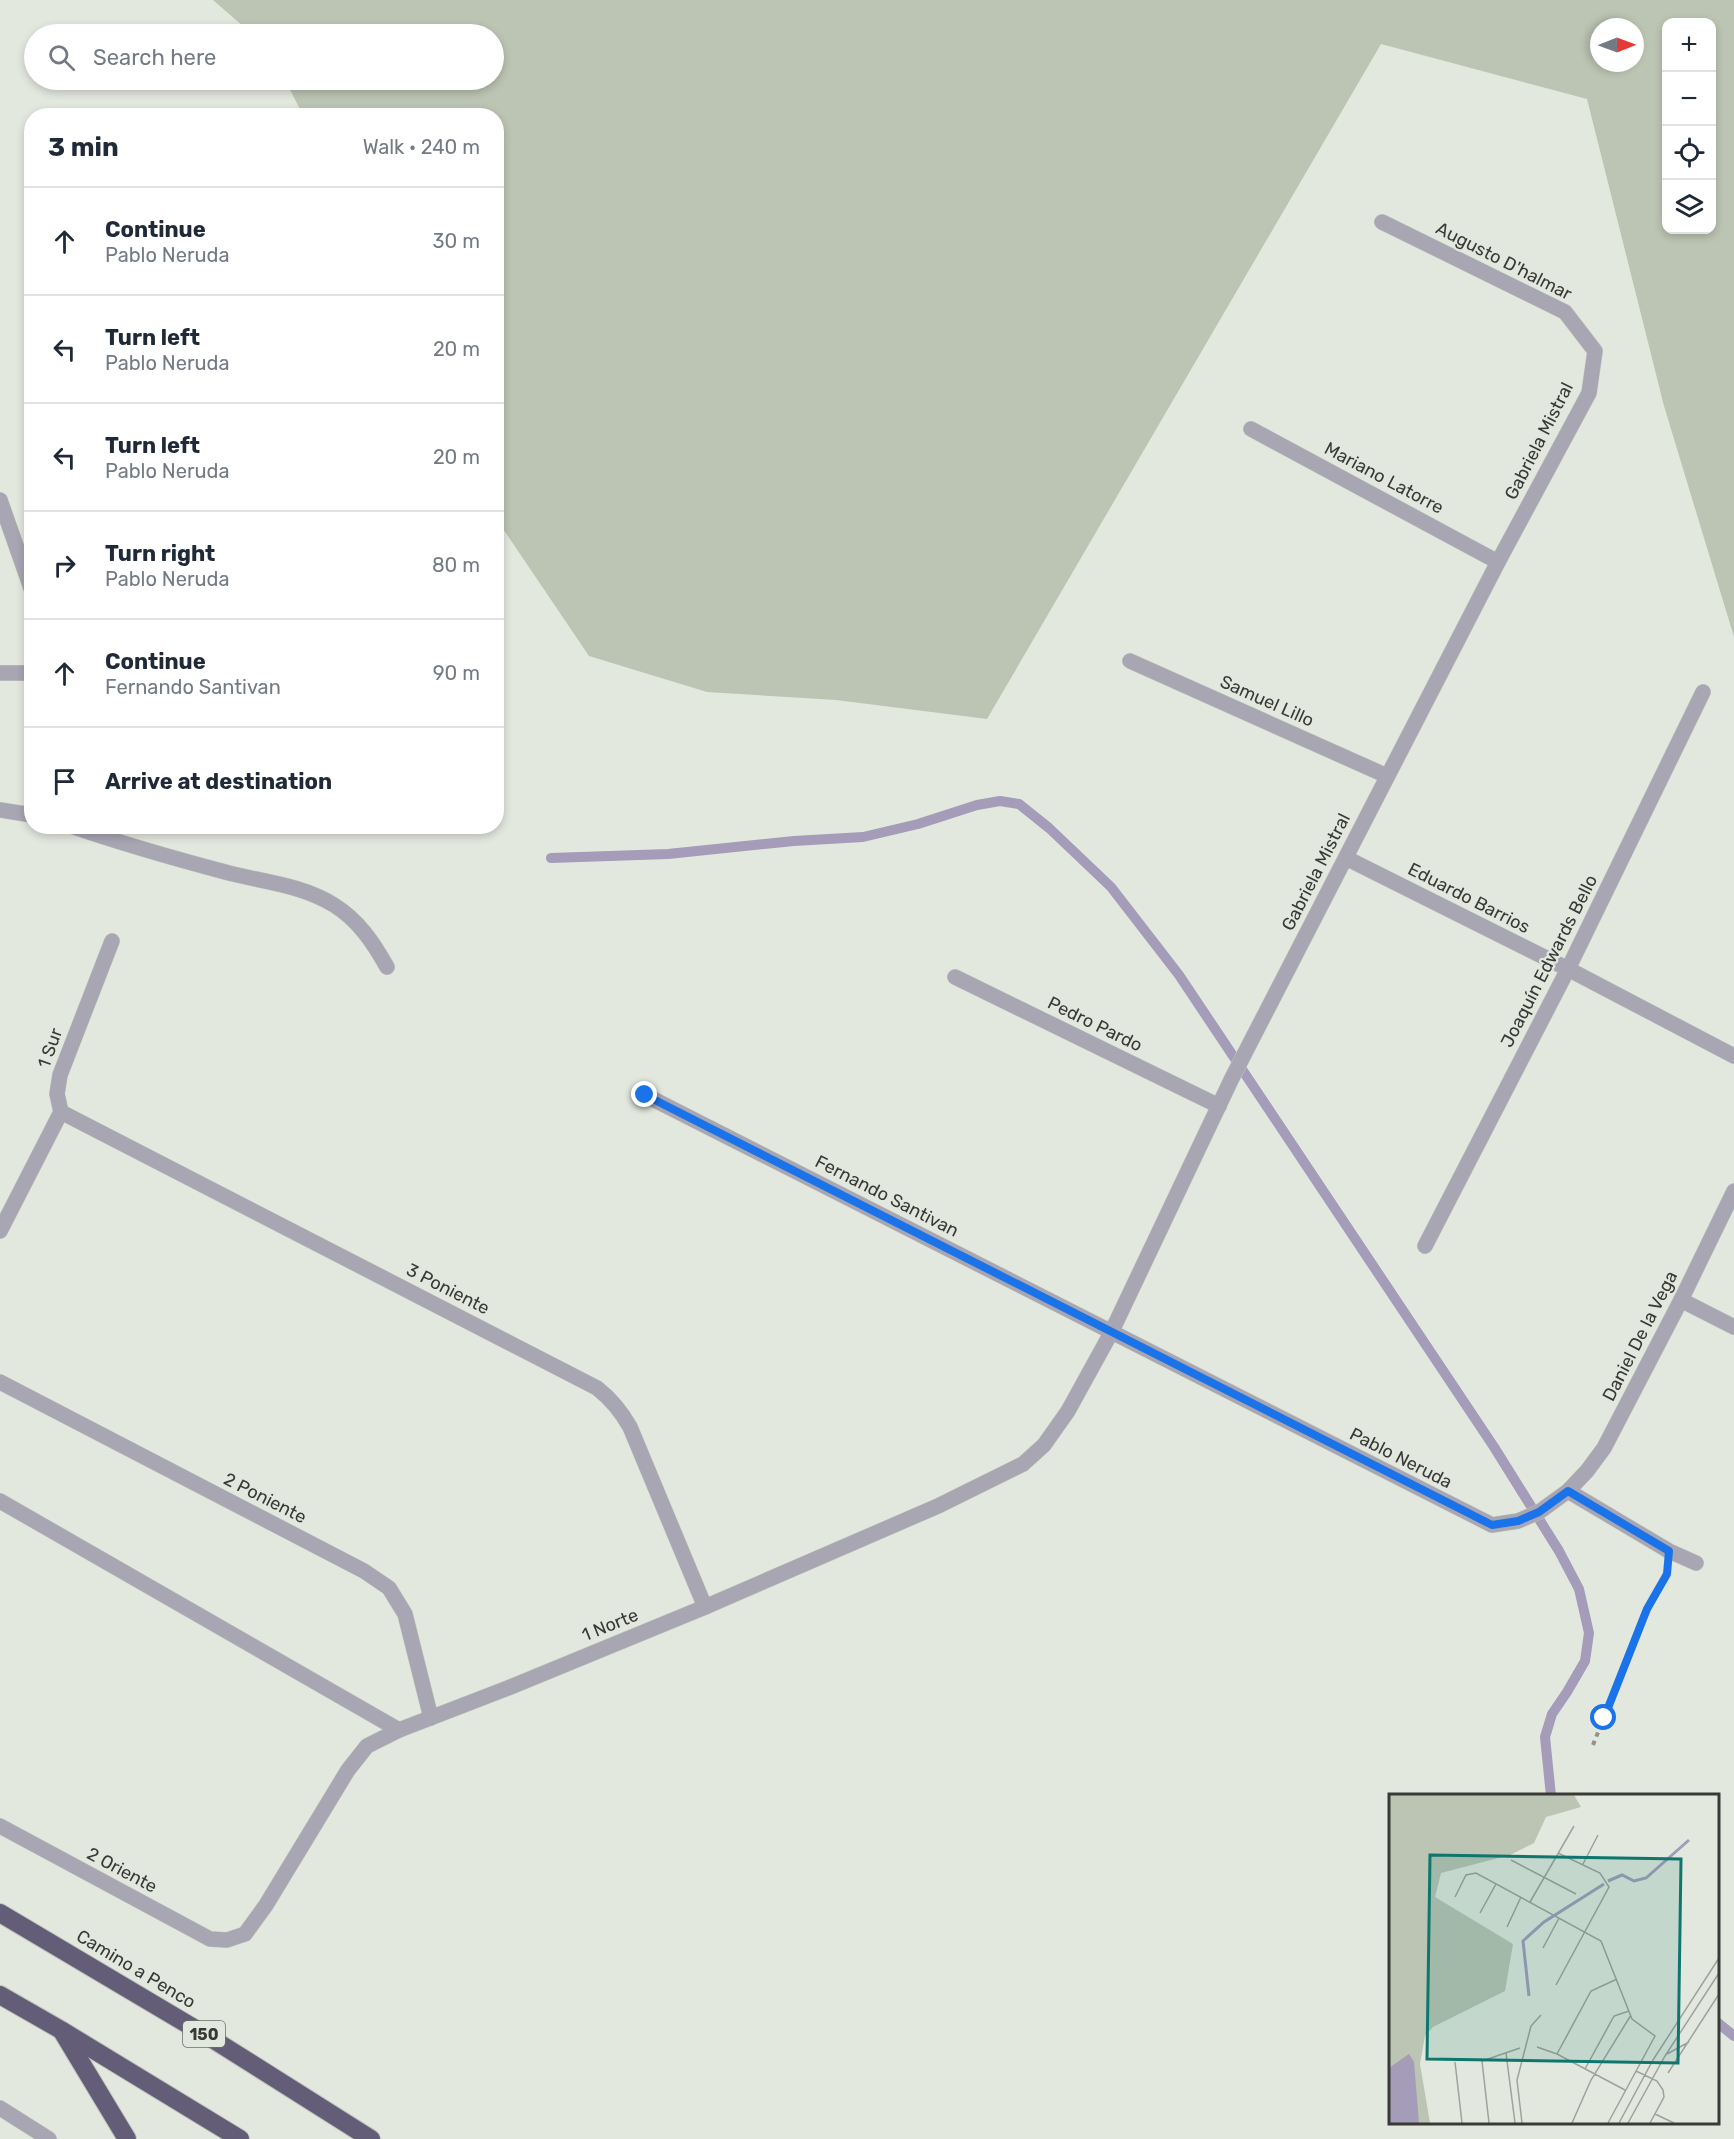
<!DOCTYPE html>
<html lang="en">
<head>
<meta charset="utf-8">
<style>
  :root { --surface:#fff; --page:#f2f2f3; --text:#1f2937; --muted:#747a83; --line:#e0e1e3 }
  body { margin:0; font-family:Rubik,sans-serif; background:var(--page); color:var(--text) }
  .controls { position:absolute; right:18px; top:18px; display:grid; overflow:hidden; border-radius:12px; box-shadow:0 3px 9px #0003 }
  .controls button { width:54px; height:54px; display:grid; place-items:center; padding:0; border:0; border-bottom:2px solid var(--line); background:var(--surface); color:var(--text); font:30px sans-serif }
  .compass { position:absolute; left:1590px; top:18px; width:54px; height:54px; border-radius:50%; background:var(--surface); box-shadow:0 3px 9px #0003; rotate:89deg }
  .stop { position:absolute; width:18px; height:18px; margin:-14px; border:4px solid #1a73e8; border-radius:50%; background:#fff }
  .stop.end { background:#1a73e8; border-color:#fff; box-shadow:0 2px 6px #0008 }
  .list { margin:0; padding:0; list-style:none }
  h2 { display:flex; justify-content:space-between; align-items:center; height:78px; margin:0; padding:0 24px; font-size:26px }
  h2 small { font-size:20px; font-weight:400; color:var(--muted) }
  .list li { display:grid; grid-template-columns:39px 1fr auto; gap:18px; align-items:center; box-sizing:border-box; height:108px; padding:0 24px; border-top:2px solid var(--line) }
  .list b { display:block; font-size:22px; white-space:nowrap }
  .list p { margin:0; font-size:20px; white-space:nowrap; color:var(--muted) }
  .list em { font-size:20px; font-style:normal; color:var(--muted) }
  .icon { flex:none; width:33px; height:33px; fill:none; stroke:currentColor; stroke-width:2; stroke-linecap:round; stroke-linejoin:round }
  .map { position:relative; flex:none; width:1734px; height:2139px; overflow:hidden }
  .search { position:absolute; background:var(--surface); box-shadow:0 3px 9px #0003; left:24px; top:24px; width:480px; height:66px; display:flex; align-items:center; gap:15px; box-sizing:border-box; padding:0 21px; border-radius:33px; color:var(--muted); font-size:22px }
  .panel { position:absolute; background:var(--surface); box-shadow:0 3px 9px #0003; left:24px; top:108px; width:480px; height:726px; border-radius:24px }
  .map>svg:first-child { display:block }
</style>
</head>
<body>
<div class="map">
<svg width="1734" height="2139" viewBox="0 0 1734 2139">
  <rect width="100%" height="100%" fill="#e3e8df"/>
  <path fill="#bcc4b3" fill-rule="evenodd" d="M213,0H1734V637L1664,406L1587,99L1381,44L987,719L836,700L707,692L589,656L497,520L496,116L303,115L285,80H494V34H252ZM1666,22H1712V230H1666ZM1599,27H1635V63H1599Z"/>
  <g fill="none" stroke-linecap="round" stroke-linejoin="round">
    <g stroke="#a49cb8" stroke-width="10">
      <path d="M551,858L668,854L794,841L863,837L918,824L977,805L1000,801L1019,804L1049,828L1111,887L1179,975L1494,1447L1559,1551L1579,1589L1589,1633L1585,1661L1567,1692L1552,1714L1545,1737L1551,1796"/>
      <path d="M1718,2023L1734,2036"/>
    </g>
    <g stroke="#c1c5bd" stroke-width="16">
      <g id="minor">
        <path d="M1251,429L1498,562"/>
        <path d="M0,500L32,591"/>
        <path d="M1130,661L1387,776"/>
        <path d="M0,673H32"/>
        <path d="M0,810L32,815"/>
        <path d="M71,826C123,844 176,859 229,873C264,882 302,885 334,905C358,920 373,942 387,967"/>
        <path d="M1346,858L1568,969L1734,1056"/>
        <path d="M955,977L1219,1106"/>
        <path d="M645,1095L1492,1525L1518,1521L1539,1512L1568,1491L1587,1471L1604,1448L1681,1300L1734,1191"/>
        <path d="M61,1112L597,1388C611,1399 621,1411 630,1427L705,1607"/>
        <path d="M0,1231L61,1112L57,1094L60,1075L112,941"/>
        <path d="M1425,1246L1568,969L1703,692"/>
        <path d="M1681,1300L1734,1327"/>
        <path d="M0,1382L364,1571L389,1588L405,1614L431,1718"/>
        <path d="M1568,1491L1669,1551L1696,1563"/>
        <path d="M0,1501L399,1730"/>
        <path d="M0,1826L210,1939L227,1940L245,1934L266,1905L348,1770L367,1746L399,1730L508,1688L705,1607L938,1506L1023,1464L1044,1445L1068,1411L1111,1333L1232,1078L1498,562L1589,393L1595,351L1565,312L1382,222"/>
        <path d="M0,2108L49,2139"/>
      </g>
    </g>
    <g stroke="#c1c5bd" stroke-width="20">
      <g id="highway">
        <path d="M0,1913L214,2040L371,2139"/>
        <path d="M0,1995L61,2030L240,2139"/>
        <path d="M62,2031L127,2139"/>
      </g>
    </g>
    <path stroke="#90938d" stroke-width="4" stroke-dasharray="4.5 4.5" stroke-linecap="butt" d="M1593,1745L1647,1609L1664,1578"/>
    <use href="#minor" stroke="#a9a6b3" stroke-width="15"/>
    <use href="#highway" stroke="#645d77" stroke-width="18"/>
  </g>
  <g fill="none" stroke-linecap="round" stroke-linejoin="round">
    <path stroke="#1a73e8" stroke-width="8" d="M645,1095L1492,1525L1518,1521L1539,1512L1568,1491L1669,1551L1667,1574L1647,1609L1604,1718"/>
  </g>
  <g text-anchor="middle" stroke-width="4.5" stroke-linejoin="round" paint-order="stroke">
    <rect fill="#e3e8df" stroke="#6c6e69" stroke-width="1.5" x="183" y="2021" width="42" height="26" rx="4.5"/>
    <g font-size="16" font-weight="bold" fill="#393a37">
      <text x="204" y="2040">150</text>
    </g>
    <g font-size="18" fill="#393a37" stroke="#e3e8df">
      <text transform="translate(1504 261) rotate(27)" y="6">Augusto D'halmar</text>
      <text transform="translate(1539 441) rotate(-63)" y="6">Gabriela Mistral</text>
      <text transform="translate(1384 478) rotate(28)" y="6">Mariano Latorre</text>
      <text transform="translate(1267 701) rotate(24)" y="6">Samuel Lillo</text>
      <text transform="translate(1316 872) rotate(-63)" y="6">Gabriela Mistral</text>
      <text transform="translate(1469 898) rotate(27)" y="6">Eduardo Barrios</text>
      <text transform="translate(1549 961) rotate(-63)" y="6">Joaquín Edwards Bello</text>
      <text transform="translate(1095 1024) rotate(26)" y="6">Pedro Pardo</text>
      <text transform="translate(50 1048) rotate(-70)" y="6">1 Sur</text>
      <text transform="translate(887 1196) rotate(27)" y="6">Fernando Santivan</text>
      <text transform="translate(448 1289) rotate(27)" y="6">3 Poniente</text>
      <text transform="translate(1640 1336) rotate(-63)" y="6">Daniel De la Vega</text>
      <text transform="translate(1401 1458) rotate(27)" y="6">Pablo Neruda</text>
      <text transform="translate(265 1498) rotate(27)" y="6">2 Poniente</text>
      <text transform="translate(610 1625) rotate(-22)" y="6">1 Norte</text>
      <text transform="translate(122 1870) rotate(28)" y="6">2 Oriente</text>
      <text transform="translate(136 1969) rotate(31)" y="6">Camino a Penco</text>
    </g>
  </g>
  <g transform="translate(1389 1794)">
    <rect width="330" height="330" fill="#e3e8df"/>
    <path d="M0,1H185L192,13L157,23L145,49L121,61L52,79L46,103L124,150L116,197L44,233L36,242L31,270L41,329H0Z" fill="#bcc4b3"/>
    <path d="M20,260L25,268L30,329H0V274Z" fill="#a49cb8"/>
    <path fill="none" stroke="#a49cb8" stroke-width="3" d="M219,87L233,81L245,87L257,84L300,46M140,202L134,147L155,128L215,90"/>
    <path fill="none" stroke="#9fa29c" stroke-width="1.5" d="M122,66L187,100M194,70L209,41M66,103L77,81L87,79L212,147L243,225L266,242L219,329M141,108L185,32M91,119L107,90M118,133L132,103M154,154L170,124M167,191L220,93L211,79L169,59M148,253L168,260L236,296M117,259L126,329M168,260L202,197L228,185M278,260L300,248M66,268L73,329M196,275L225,222L240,217M247,277L268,287L274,296L275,303L261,329M279,279L330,200M266,320L285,329M100,329L93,267L131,254M133,329L128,286L142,232L152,221M183,329L202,286L242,221M230,329L264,266L330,164M239,329L276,262L330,179"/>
    <path fill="#0f766e" fill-opacity="0.15" stroke="#0f766e" stroke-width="3" d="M41,61L292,65L289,269L38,265Z"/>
    <rect width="330" height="330" fill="none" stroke="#393a37" stroke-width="3"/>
  </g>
</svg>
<div class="controls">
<button>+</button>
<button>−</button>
<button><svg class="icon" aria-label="locate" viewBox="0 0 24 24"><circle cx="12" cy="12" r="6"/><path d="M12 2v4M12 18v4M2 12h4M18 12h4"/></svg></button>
<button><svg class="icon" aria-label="layers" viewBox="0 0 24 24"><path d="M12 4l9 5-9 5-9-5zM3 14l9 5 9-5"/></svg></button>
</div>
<svg class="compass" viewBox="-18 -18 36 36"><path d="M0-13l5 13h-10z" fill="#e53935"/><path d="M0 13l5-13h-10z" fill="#747a83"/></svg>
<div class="stop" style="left:1604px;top:1718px"></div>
<div class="stop end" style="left:645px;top:1095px"></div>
<div class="search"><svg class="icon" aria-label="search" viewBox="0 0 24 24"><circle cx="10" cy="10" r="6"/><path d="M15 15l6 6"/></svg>Search here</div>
<section class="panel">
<h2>3 min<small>Walk · 240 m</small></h2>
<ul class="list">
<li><svg class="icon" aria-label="ahead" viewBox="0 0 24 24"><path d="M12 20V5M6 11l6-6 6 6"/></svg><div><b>Continue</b><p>Pablo Neruda</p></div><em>30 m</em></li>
<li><svg class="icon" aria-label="left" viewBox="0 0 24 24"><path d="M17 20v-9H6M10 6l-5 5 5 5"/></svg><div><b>Turn left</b><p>Pablo Neruda</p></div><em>20 m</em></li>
<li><svg class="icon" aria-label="left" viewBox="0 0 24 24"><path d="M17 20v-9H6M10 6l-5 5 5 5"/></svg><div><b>Turn left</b><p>Pablo Neruda</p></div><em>20 m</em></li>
<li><svg class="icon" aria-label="right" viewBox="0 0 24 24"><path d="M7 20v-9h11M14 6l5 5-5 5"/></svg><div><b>Turn right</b><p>Pablo Neruda</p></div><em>80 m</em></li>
<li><svg class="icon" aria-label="ahead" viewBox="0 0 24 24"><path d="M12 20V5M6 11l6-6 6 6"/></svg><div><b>Continue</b><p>Fernando Santivan</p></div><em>90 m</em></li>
<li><svg class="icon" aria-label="arrive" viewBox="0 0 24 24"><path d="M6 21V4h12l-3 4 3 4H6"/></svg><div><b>Arrive at destination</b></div></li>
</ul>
</section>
</div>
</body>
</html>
